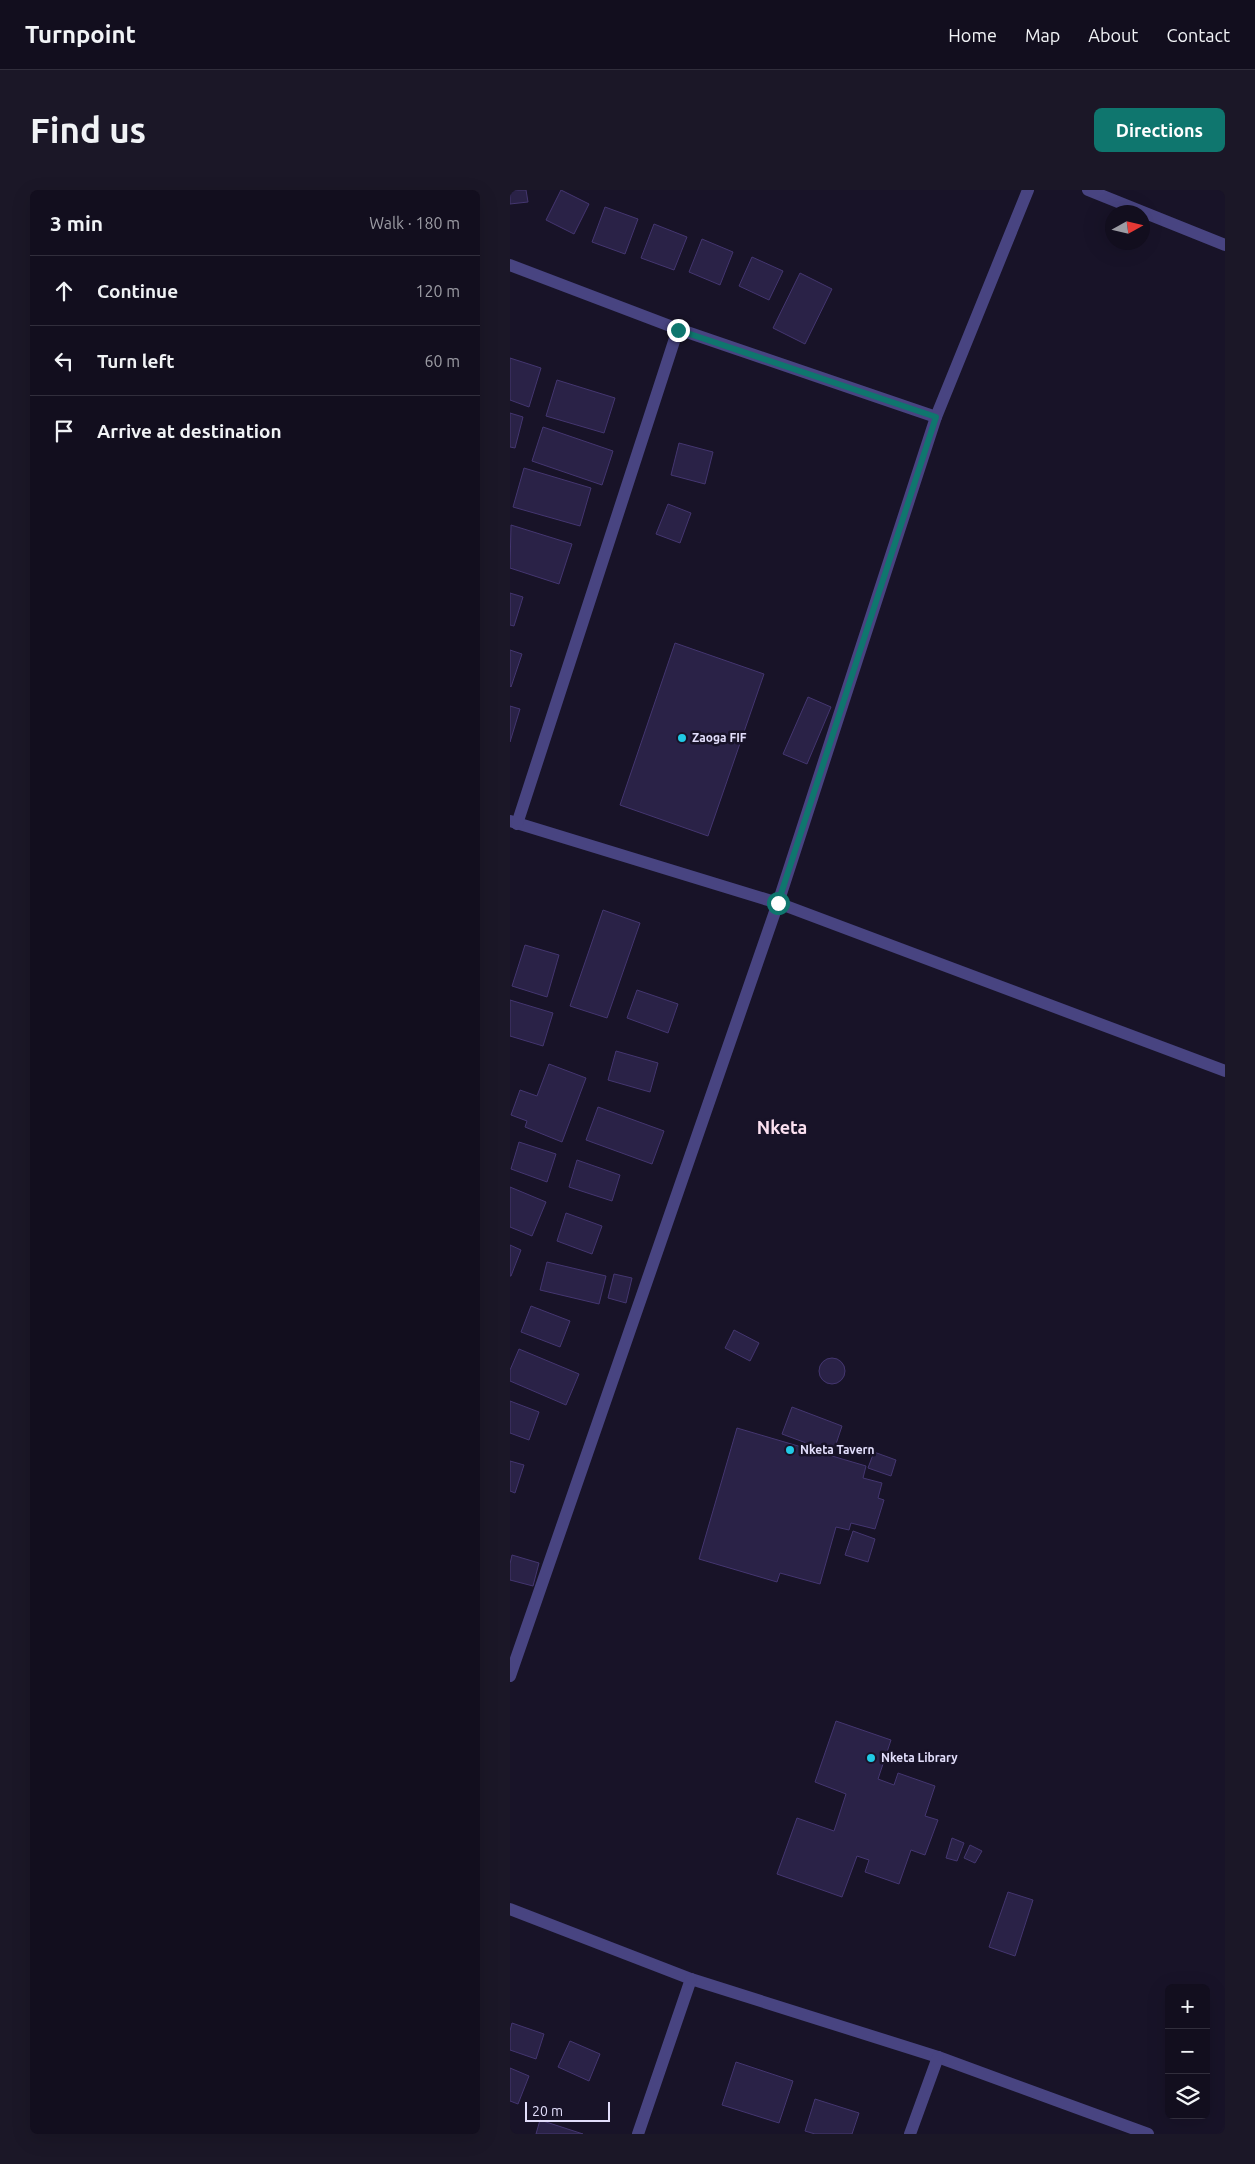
<!DOCTYPE html>
<html lang="en">
<head>
<meta charset="utf-8">
<style>
  :root { --surface:#120e1e; --page:#1b1727; --text:#f1f3f6; --muted:#9c9ca4; --line:#312e3c; --accent:#0f766e }
  body { margin:0; font-family:Ubuntu,sans-serif; background:var(--page); color:var(--text) }
  .controls { position:absolute; right:15px; bottom:15px; display:grid; overflow:hidden; border-radius:8px; box-shadow:0 5px 20px #0002 }
  .controls button { width:45px; height:45px; display:grid; place-items:center; padding:0; border:0; border-bottom:1px solid var(--line); background:var(--surface); color:var(--text); font:25px sans-serif }
  .compass { position:absolute; left:595px; top:15px; width:45px; height:45px; border-radius:50%; background:var(--surface); box-shadow:0 5px 20px #0002; rotate:82deg }
  .scale { position:absolute; left:15px; bottom:12px; width:85px; box-sizing:border-box; padding-left:5px; border:2px solid #e2defb; border-top:0; font-size:14px; line-height:18px; white-space:nowrap; color:#e2defb; -webkit-text-stroke:4px #181328; paint-order:stroke }
  .stop { position:absolute; width:15px; height:15px; margin:-11px; border:4px solid #0f766e; border-radius:50%; background:#fff }
  .stop.end { background:#0f766e; border-color:#fff; box-shadow:0 1px 5px #0008 }
  .list { margin:0; padding:0; list-style:none }
  h2 { display:flex; justify-content:space-between; align-items:center; height:65px; margin:0; padding:0 20px; font-size:21px }
  h2 small { font-size:16px; font-weight:400; color:var(--muted) }
  .list li { display:grid; grid-template-columns:32px 1fr auto; gap:15px; align-items:center; box-sizing:border-box; height:70px; padding:0 20px; border-top:1px solid var(--line) }
  .list b { display:block; font-size:19px; white-space:nowrap }
  .list em { font-size:16px; font-style:normal; color:var(--muted) }
  .icon { flex:none; width:28px; height:28px; fill:none; stroke:currentColor; stroke-width:2; stroke-linecap:round; stroke-linejoin:round }
  .map { position:relative; flex:none; width:715px; height:1944px; overflow:hidden; border-radius:8px }
  header { display:flex; align-items:center; gap:30px; box-sizing:border-box; height:70px; padding:0 25px; background:var(--surface); border-bottom:1px solid var(--line) }
  header strong { font-size:24px }
  nav { display:flex; gap:28px; margin-inline-start:auto; font-size:18px }
  .intro { display:flex; align-items:center; justify-content:space-between; box-sizing:border-box; height:120px; padding:0 30px }
  h1 { margin:0; font-size:35px }
  .button { padding:12px 22px; border-radius:8px; background:var(--accent); color:#fff; font-size:18px; font-weight:700 }
  main { display:flex; gap:30px; padding:0 30px }
  aside { flex:1; background:var(--surface); border-radius:8px; box-shadow:0 5px 20px #0002 }
  .map>svg:first-child { display:block }
</style>
</head>
<body>
<header>
<strong>Turnpoint</strong>
<nav><a>Home</a><a>Map</a><a>About</a><a>Contact</a></nav>
</header>
<div class="intro"><h1>Find us</h1><a class="button">Directions</a></div>
<main>
<aside>
<h2>3 min<small>Walk · 180 m</small></h2>
<ul class="list">
<li><svg class="icon" aria-label="ahead" viewBox="0 0 24 24"><path d="M12 20V5M6 11l6-6 6 6"/></svg><div><b>Continue</b></div><em>120 m</em></li>
<li><svg class="icon" aria-label="left" viewBox="0 0 24 24"><path d="M17 20v-9H6M10 6l-5 5 5 5"/></svg><div><b>Turn left</b></div><em>60 m</em></li>
<li><svg class="icon" aria-label="arrive" viewBox="0 0 24 24"><path d="M6 21V4h12l-3 4 3 4H6"/></svg><div><b>Arrive at destination</b></div></li>
</ul>
</aside>
<div class="map">
<svg width="715" height="1944" viewBox="0 0 715 1944">
  <rect width="100%" height="100%" fill="#181328"/>
  <g fill="#2a2247" stroke="#443670">
    <path d="M0,0H16L18,12L0,14Z"/>
    <path d="M51,0L79,14L64,44L36,30Z"/>
    <path d="M95,17L128,29L115,64L82,52Z"/>
    <path d="M144,34L177,47L164,80L131,68Z"/>
    <path d="M192,49L223,62L210,95L179,82Z"/>
    <path d="M242,67L273,81L259,110L229,96Z"/>
    <path d="M290,83L322,99L295,154L263,138Z"/>
    <path d="M0,168L31,178L19,217L0,210Z"/>
    <path d="M47,190L105,208L94,243L36,226Z"/>
    <path d="M0,223L13,227L5,258L0,257Z"/>
    <path d="M33,237L103,261L92,295L22,271Z"/>
    <path d="M169,253L203,262L195,294L161,285Z"/>
    <path d="M14,278L81,298L70,336L3,317Z"/>
    <path d="M158,314L181,323L170,353L146,344Z"/>
    <path d="M1,335L62,354L49,394L0,378Z"/>
    <path d="M0,403L13,407L4,436L0,435Z"/>
    <path d="M165,453L254,484L198,646L110,615Z"/>
    <path d="M0,460L12,464L1,497L0,496Z"/>
    <path d="M298,507L321,517L297,574L273,564Z"/>
    <path d="M0,516L10,519L0,552Z"/>
    <path d="M93,720L130,733L97,828L60,816Z"/>
    <path d="M15,755L49,765L37,807L2,796Z"/>
    <path d="M127,800L168,814L158,843L117,828Z"/>
    <path d="M0,810L43,823L33,856L0,846Z"/>
    <path d="M106,861L148,873L140,902L98,890Z"/>
    <path d="M39,874L76,888L52,952L15,937L17,931L1,925L10,900L27,906Z"/>
    <path d="M88,917L154,941L142,974L76,950Z"/>
    <path d="M9,952L46,964L37,992L1,979Z"/>
    <path d="M67,970L110,985L102,1011L59,997Z"/>
    <path d="M0,997L36,1012L22,1046L0,1037Z"/>
    <path d="M56,1023L92,1036L82,1064L47,1051Z"/>
    <path d="M0,1055L11,1060L1,1086H0Z"/>
    <path d="M37,1072L96,1086L89,1114L30,1100Z"/>
    <path d="M104,1084L122,1088L116,1113L98,1108Z"/>
    <path d="M21,1116L60,1131L50,1157L11,1142Z"/>
    <path d="M224,1140L249,1153L240,1171L215,1158Z"/>
    <path d="M9,1159L69,1184L56,1215L0,1191V1180Z"/>
    <circle cx="322" cy="1181" r="13"/>
    <path d="M0,1211L29,1222L19,1250L0,1243Z"/>
    <path d="M282,1217L332,1236L323,1263L272,1244Z"/>
    <path d="M227,1238L356,1276L353,1288L372,1293L368,1308L374,1310L365,1339L341,1333L339,1340L326,1337L310,1394L270,1383L267,1392L189,1369Z"/>
    <path d="M364,1262L386,1270L381,1286L358,1278Z"/>
    <path d="M0,1271L14,1275L5,1303L0,1301Z"/>
    <path d="M343,1341L365,1349L358,1372L335,1365Z"/>
    <path d="M2,1365L29,1373L23,1396L0,1390V1374Z"/>
    <path d="M326,1531L381,1550L368,1589L384,1595L388,1583L425,1596L415,1626L428,1630L415,1665L401,1660L389,1694L355,1682L359,1670L347,1666L332,1707L267,1684L287,1628L324,1641L336,1604L305,1592Z"/>
    <path d="M442,1648L454,1653L447,1671L436,1668Z"/>
    <path d="M460,1655L472,1661L465,1673L454,1668Z"/>
    <path d="M498,1702L523,1710L505,1766L479,1757Z"/>
    <path d="M2,1833L34,1844L26,1869L0,1860V1841Z"/>
    <path d="M60,1851L90,1864L79,1891L48,1877Z"/>
    <path d="M226,1872L283,1891L269,1933L212,1915Z"/>
    <path d="M0,1878L19,1886L8,1914L0,1911Z"/>
    <path d="M305,1909L349,1923L342,1944H305L295,1941Z"/>
    <path d="M30,1930L73,1944H26Z"/>
  </g>
  <g fill="none" stroke-linecap="round" stroke-linejoin="round">
    <g stroke="#484481" stroke-width="12">
      <path d="M578,0L715,55"/>
      <path d="M0,75L168,139L426,227"/>
      <path d="M0,631L268,713L715,881"/>
      <path d="M7,634L168,139"/>
      <path d="M0,1486L268,713L426,227L518,0"/>
      <path d="M0,1719L181,1789L428,1867L638,1944"/>
      <path d="M128,1944L181,1789"/>
      <path d="M400,1944L428,1867"/>
    </g>
  </g>
  <g fill="none" stroke-linecap="round" stroke-linejoin="round">
    <path stroke="#0f766e" stroke-width="6" d="M168,140L426,227L268,713"/>
  </g>
  <g fill="#21cae5" stroke="#181328" stroke-width="2">
    <circle cx="172" cy="548" r="5"/>
    <circle cx="280" cy="1260" r="5"/>
    <circle cx="361" cy="1568" r="5"/>
  </g>
  <g text-anchor="middle" stroke-width="5" stroke-linejoin="round" paint-order="stroke">
    <g font-size="12" font-weight="bold" fill="#e2defb" stroke="#181328" text-anchor="start">
      <text x="182" y="552">Zaoga FIF</text>
      <text x="290" y="1264">Nketa Tavern</text>
      <text x="371" y="1572">Nketa Library</text>
    </g>
    <g font-size="18" font-weight="bold" fill="#fbe0f0" stroke="#181328">
      <text x="272" y="944">Nketa</text>
    </g>
  </g>
</svg>
<div class="controls">
<button>+</button>
<button>−</button>
<button><svg class="icon" aria-label="layers" viewBox="0 0 24 24"><path d="M12 4l9 5-9 5-9-5zM3 14l9 5 9-5"/></svg></button>
</div>
<svg class="compass" viewBox="-18 -18 36 36"><path d="M0-13l5 13h-10z" fill="#e53935"/><path d="M0 13l5-13h-10z" fill="#9c9ca4"/></svg>
<div class="scale">20 m</div>
<div class="stop" style="left:268px;top:713px"></div>
<div class="stop end" style="left:168px;top:140px"></div>
</div>
</main>
</body>
</html>
